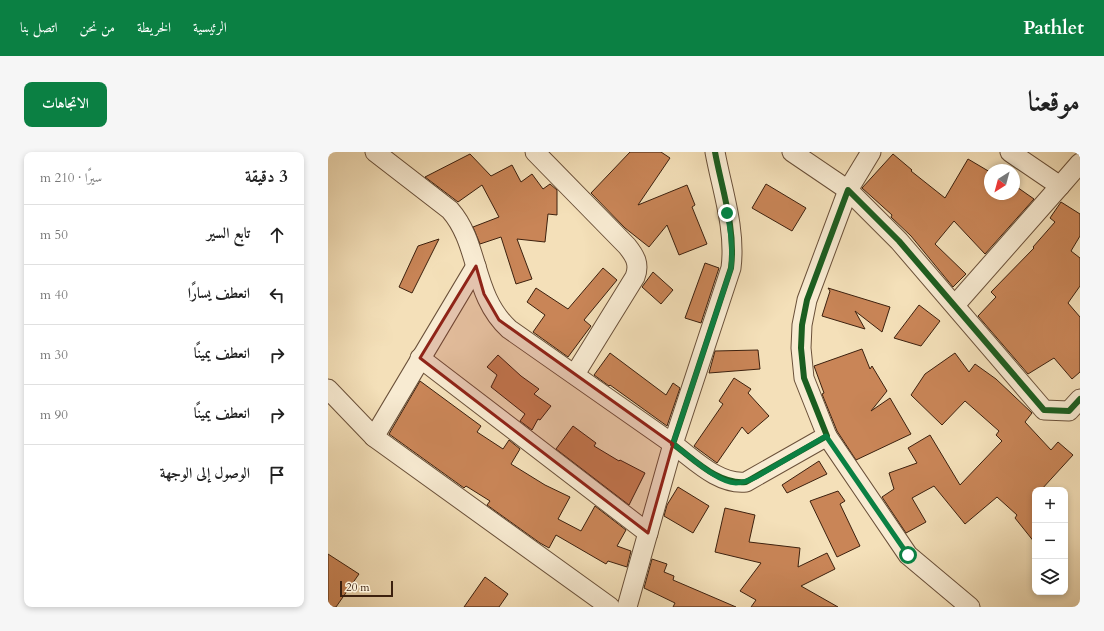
<!DOCTYPE html>
<html lang="ar">
<head>
<meta charset="utf-8">
<style>
  :root { --surface:#fff; --page:#f6f6f6; --text:#222; --muted:#767676; --line:#e0e0e0; --accent:#0b8043 }
  body { margin:0; font-family:Cardo,Amiri,serif; background:var(--page); color:var(--text); direction:rtl }
  .controls { position:absolute; right:12px; bottom:12px; display:grid; overflow:hidden; border-radius:8px; box-shadow:0 2px 6px #0003 }
  .controls button { width:36px; height:36px; display:grid; place-items:center; padding:0; border:0; border-bottom:1px solid var(--line); background:var(--surface); color:var(--text); font:20px sans-serif }
  .compass { position:absolute; left:656px; top:12px; width:36px; height:36px; border-radius:50%; background:var(--surface); box-shadow:0 2px 6px #0003; rotate:216deg }
  .scale { position:absolute; left:12px; bottom:10px; width:53px; box-sizing:border-box; padding-left:4px; border:2px solid #3c200e; border-top:0; font-size:11px; line-height:14px; white-space:nowrap; color:#3c200e; -webkit-text-stroke:3px #f8ebd2; paint-order:stroke }
  .stop { position:absolute; width:12px; height:12px; margin:-9px; border:3px solid #0b8043; border-radius:50%; background:#fff }
  .stop.end { background:#0b8043; border-color:#fff; box-shadow:0 1px 4px #0008 }
  .list { margin:0; padding:0; list-style:none }
  h2 { display:flex; justify-content:space-between; align-items:center; height:52px; margin:0; padding:0 16px; font-size:17px }
  h2 small { font-size:13px; font-weight:400; color:var(--muted) }
  .list li { display:grid; grid-template-columns:26px 1fr auto; gap:12px; align-items:center; box-sizing:border-box; height:60px; padding:0 16px; border-top:1px solid var(--line) }
  .list b { display:block; font-size:15px; white-space:nowrap }
  .list em { font-size:13px; font-style:normal; color:var(--muted) }
  .icon { flex:none; width:22px; height:22px; fill:none; stroke:currentColor; stroke-width:2; stroke-linecap:round; stroke-linejoin:round }
  .map { position:relative; flex:none; width:752px; height:455px; overflow:hidden; direction:ltr; border-radius:8px }
  header { display:flex; align-items:center; gap:24px; box-sizing:border-box; height:56px; padding:0 20px; background:var(--accent); color:#fff }
  header strong { font-size:19px }
  nav { display:flex; gap:22px; margin-inline-start:auto; font-size:14px }
  .intro { display:flex; align-items:center; justify-content:space-between; box-sizing:border-box; height:96px; padding:0 24px }
  h1 { margin:0; font-size:28px }
  .button { padding:10px 18px; border-radius:8px; background:var(--accent); color:#fff; font-size:14px; font-weight:700 }
  main { display:flex; gap:24px; padding:0 24px }
  aside { flex:1; background:var(--surface); border-radius:8px; box-shadow:0 2px 6px #0003 }
  .map>svg:first-child { display:block }
</style>
</head>
<body>
<header>
<strong>Pathlet</strong>
<nav><a>الرئيسية</a><a>الخريطة</a><a>من نحن</a><a>اتصل بنا</a></nav>
</header>
<div class="intro"><h1>موقعنا</h1><a class="button">الاتجاهات</a></div>
<main>
<div class="map">
<svg width="752" height="455" viewBox="0 0 752 455">
  <rect width="100%" height="100%" fill="#f4e0b9"/>
  <filter id="stains"><feTurbulence type="fractalNoise" baseFrequency=".005" numOctaves="4"/><feColorMatrix values="0 0 0 0 .2 0 0 0 0 .09 0 0 0 0 .02 0 0 0 .5 -.17"/></filter>
  <radialGradient id="worn" r=".72"><stop offset=".6" stop-color="#630" stop-opacity="0"/><stop offset="1" stop-color="#630" stop-opacity=".3"/></radialGradient>
  <g fill="#c98557" stroke="#3c200e">
    <path d="M302,0H333L342,6L310,53L359,33L367,53L364,55L379,92L351,103L339,73L321,95L297,76L263,41Z"/>
    <path d="M142,2L163,24L184,13L193,30L204,22L215,37L222,32L229,38V63L220,62L217,90L189,87L204,127L188,132L173,85L152,92L145,75L171,65L154,33L130,50L97,25Z"/>
    <path d="M565,2L584,18L583,19L617,46L640,7L662,20V42H686V33L706,47L657,102L626,69L607,92L638,122L625,135L583,84L563,65L564,63L534,36Z"/>
    <path d="M438,32L478,56L464,79L424,56Z"/>
    <path d="M733,50L752,62V84L743,99L752,106V134L740,151L752,165V220L744,227L726,206L700,222L650,164L668,145L663,140L706,96L705,95L727,70L722,66Z"/>
    <path d="M111,87L84,141L71,135L90,94Z"/>
    <path d="M377,111L391,116L373,171L357,166Z"/>
    <path d="M275,116L289,128L256,168L263,174L240,205L205,180L217,163L199,150L208,136L240,157Z"/>
    <path d="M325,120L345,138L333,152L314,135Z"/>
    <path d="M500,136L562,155L554,180L527,159L537,177L494,164L502,139Z"/>
    <path d="M591,153L612,169L593,194L566,186Z"/>
    <path d="M534,197L542,217L544,214L559,239L543,259L562,246L583,282L528,308L509,279L494,242L496,241L486,214Z"/>
    <path d="M430,198L432,217L381,221L387,199Z"/>
    <path d="M282,201L338,243L345,231L352,236L339,274L282,233L281,234L266,223Z"/>
    <path d="M627,201L641,220L647,212L668,227L704,261L697,270L723,298L730,290L745,303L713,338H707V391L687,366L689,363L669,345L637,372L606,334L584,346L598,370L578,381L554,345L566,337L561,321L589,311L580,296L602,283L632,333L674,289L668,283L671,279L637,249L614,273L583,243L597,222Z"/>
    <path d="M170,203L193,224L211,237L206,242L223,254L212,268L210,267L204,278L192,269L197,262L163,235L169,223L159,215Z"/>
    <path d="M406,226L423,237L420,241L441,264L420,282L414,275L389,311L366,294L395,252L391,249Z"/>
    <path d="M92,229L153,274L149,280L175,297L181,288L192,297L183,312L217,333L242,345L230,367L253,379L267,354L298,378L289,394L303,399L299,415L280,409L278,412L228,383L221,396L212,391L159,353L162,349L138,334L136,336L61,282Z"/>
    <path d="M245,274L268,291L266,294L291,309L292,308L317,321L301,353L228,297Z"/>
    <path d="M491,309L499,322L459,341L454,333Z"/>
    <path d="M350,335L381,354L365,381L336,364L339,353Z"/>
    <path d="M510,339L517,349L512,352L532,394L509,405L482,349Z"/>
    <path d="M397,356L427,363L421,390L472,396L470,415L499,401L507,417L473,434L510,455H423L428,448L412,439L433,411L387,400Z"/>
    <path d="M0,402L31,422L8,455H0Z"/>
    <path d="M324,407L339,412L336,420L346,424L345,428L408,455H345L347,451L316,436Z"/>
    <path d="M157,425L180,442L171,455H136Z"/>
  </g>
  <g fill="none" stroke-linecap="round" stroke-linejoin="round">
    <g stroke="#6a5039" stroke-width="21">
      <g id="minor">
        <path d="M47,0L122,58C152,92 144,143 181,177L345,292L299,455"/>
        <path d="M207,0L299,94C307,104 312,112 307,125L247,222"/>
        <path d="M387,0C394,38 408,77 403,116L345,292C366,307 390,333 418,330L499,284L476,226L473,196L474,173L479,148L520,38L571,89L716,258L741,259L752,247"/>
        <path d="M464,0L520,38L543,0"/>
        <path d="M682,0L732,34L752,11"/>
        <path d="M627,153L732,34"/>
        <path d="M92,206L320,381"/>
        <path d="M0,237L46,285L148,114"/>
        <path d="M499,284L580,403L642,455"/>
        <path d="M46,285L282,455"/>
      </g>
    </g>
    <use href="#minor" stroke="#f8ebd2" stroke-width="19"/>
    <g stroke="#f8ebd2" stroke-width="8">
      <path id="cycleway" d="M387,0C394,38 408,77 403,116L345,292C366,307 390,333 418,330L499,284L476,226L473,196L474,173L479,148L520,38L571,89L716,258L741,259L752,247"/>
    </g>
    <use href="#cycleway" stroke="#1b5e20" stroke-width="6"/>
  </g>
  <g fill="none" stroke-linecap="round" stroke-linejoin="round">
    <path stroke="#0b8043" stroke-width="5" d="M399,61C403,80 405,96 403,116L345,292C361,303 388,330 408,331C415,331 422,328 428,325L498,284L580,403"/>
  </g>
  <path fill="#8f2418" fill-opacity="0.2" stroke="#8f2418" stroke-width="3" stroke-linejoin="round" d="M148,114L156,142L171,168L345,292L320,381L92,206Z"/>
  <rect width="100%" height="100%" filter="url(#stains)"/>
  <rect width="100%" height="100%" fill="url(#worn)"/>
</svg>
<div class="controls">
<button>+</button>
<button>−</button>
<button><svg class="icon" aria-label="layers" viewBox="0 0 24 24"><path d="M12 4l9 5-9 5-9-5zM3 14l9 5 9-5"/></svg></button>
</div>
<svg class="compass" viewBox="-18 -18 36 36"><path d="M0-13l5 13h-10z" fill="#e53935"/><path d="M0 13l5-13h-10z" fill="#767676"/></svg>
<div class="scale">20 m</div>
<div class="stop" style="left:580px;top:403px"></div>
<div class="stop end" style="left:399px;top:61px"></div>
</div>
<aside>
<h2>3 دقيقة<small>سيرًا · 210 m</small></h2>
<ul class="list">
<li><svg class="icon" aria-label="ahead" viewBox="0 0 24 24"><path d="M12 20V5M6 11l6-6 6 6"/></svg><div><b>تابع السير</b></div><em>50 m</em></li>
<li><svg class="icon" aria-label="left" viewBox="0 0 24 24"><path d="M17 20v-9H6M10 6l-5 5 5 5"/></svg><div><b>انعطف يسارًا</b></div><em>40 m</em></li>
<li><svg class="icon" aria-label="right" viewBox="0 0 24 24"><path d="M7 20v-9h11M14 6l5 5-5 5"/></svg><div><b>انعطف يمينًا</b></div><em>30 m</em></li>
<li><svg class="icon" aria-label="right" viewBox="0 0 24 24"><path d="M7 20v-9h11M14 6l5 5-5 5"/></svg><div><b>انعطف يمينًا</b></div><em>90 m</em></li>
<li><svg class="icon" aria-label="arrive" viewBox="0 0 24 24"><path d="M6 21V4h12l-3 4 3 4H6"/></svg><div><b>الوصول إلى الوجهة</b></div></li>
</ul>
</aside>
</main>
</body>
</html>
